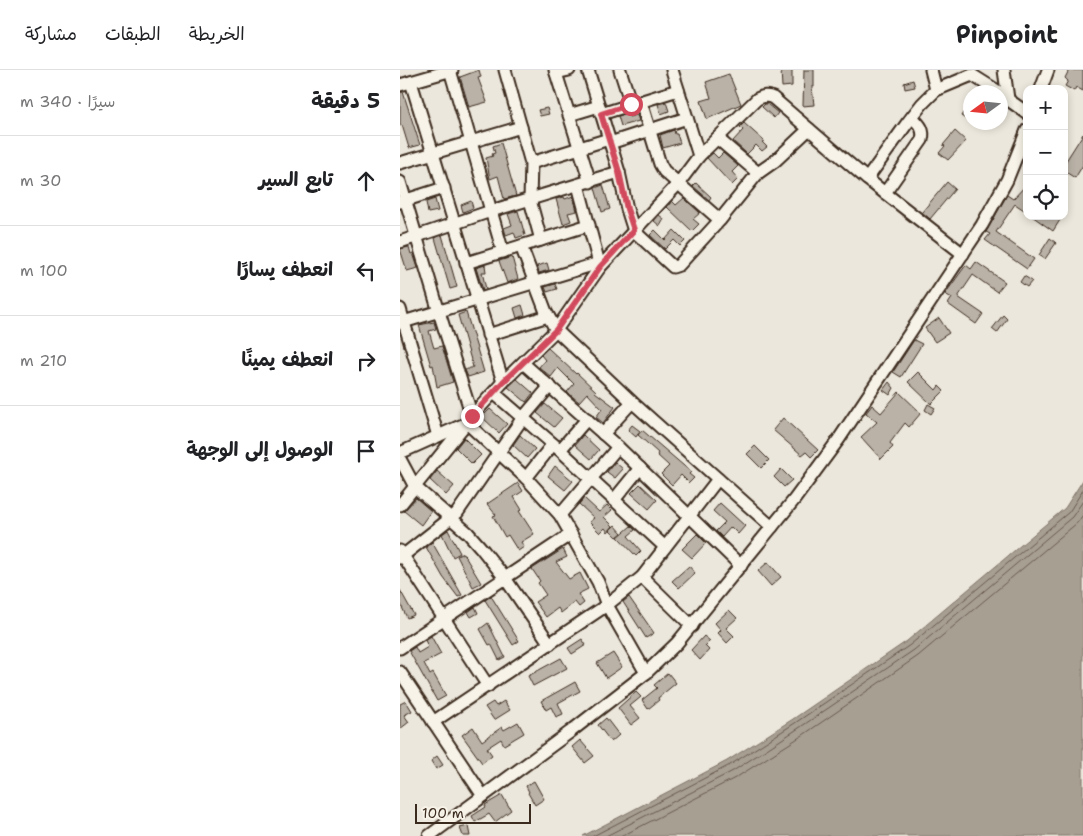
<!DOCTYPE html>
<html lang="ar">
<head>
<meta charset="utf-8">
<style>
  :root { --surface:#fff; --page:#f2f2f2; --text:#202124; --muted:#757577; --line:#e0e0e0 }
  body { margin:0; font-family:"Shantell Sans","Playpen Sans Arabic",sans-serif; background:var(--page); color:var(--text); direction:rtl }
  .controls { position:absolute; right:15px; top:15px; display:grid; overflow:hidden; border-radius:10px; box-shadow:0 2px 8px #0003 }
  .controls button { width:45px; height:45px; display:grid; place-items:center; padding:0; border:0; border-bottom:1px solid var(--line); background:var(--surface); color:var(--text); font:25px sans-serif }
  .compass { position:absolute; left:563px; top:15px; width:45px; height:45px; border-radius:50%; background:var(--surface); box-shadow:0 2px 8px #0003; rotate:255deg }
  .scale { position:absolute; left:15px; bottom:12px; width:116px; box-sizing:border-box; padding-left:5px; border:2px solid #3b2a1e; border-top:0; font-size:14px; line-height:18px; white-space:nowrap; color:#3b2a1e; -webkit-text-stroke:4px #f7f3e8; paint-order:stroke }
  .stop { position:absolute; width:15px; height:15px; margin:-11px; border:4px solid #d1495b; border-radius:50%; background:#fff }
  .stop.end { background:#d1495b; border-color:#fff; box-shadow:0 1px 5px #0008 }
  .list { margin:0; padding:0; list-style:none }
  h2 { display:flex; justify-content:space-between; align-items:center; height:65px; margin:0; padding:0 20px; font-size:21px }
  h2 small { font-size:16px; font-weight:400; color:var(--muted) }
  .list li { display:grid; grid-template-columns:32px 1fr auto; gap:15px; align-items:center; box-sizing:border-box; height:90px; padding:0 20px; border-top:1px solid var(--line) }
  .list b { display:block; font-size:19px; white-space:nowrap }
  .list em { font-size:16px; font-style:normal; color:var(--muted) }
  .icon { flex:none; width:28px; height:28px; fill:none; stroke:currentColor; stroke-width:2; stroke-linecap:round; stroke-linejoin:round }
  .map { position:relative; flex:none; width:683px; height:766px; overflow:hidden; direction:ltr }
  header { display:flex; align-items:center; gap:30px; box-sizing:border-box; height:70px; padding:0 25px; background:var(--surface); border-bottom:1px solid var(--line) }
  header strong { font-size:24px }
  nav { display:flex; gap:28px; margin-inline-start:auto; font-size:18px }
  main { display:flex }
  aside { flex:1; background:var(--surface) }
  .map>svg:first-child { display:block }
</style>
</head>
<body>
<header>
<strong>Pinpoint</strong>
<nav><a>الخريطة</a><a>الطبقات</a><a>مشاركة</a></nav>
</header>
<main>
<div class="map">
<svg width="683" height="766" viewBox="0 0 683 766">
  <rect width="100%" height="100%" fill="#ece7dc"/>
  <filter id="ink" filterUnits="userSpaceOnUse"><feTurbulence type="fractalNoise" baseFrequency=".02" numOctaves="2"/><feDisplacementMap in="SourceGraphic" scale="10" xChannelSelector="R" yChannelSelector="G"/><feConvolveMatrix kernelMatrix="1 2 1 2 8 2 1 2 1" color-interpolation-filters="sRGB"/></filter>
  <g filter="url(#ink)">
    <path fill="#a89f93" stroke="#7c7064" d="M683,410V766H183L327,691L393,649L507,571L665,438Z"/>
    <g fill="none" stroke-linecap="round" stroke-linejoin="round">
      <g stroke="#67594d" stroke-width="1">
        <path d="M193,766L330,695L395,653L510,575L669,442L683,420"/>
        <path d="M206,766L333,701L399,658L514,580L672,447L683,431"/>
        <path d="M222,766L337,707L403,665L518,586L677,453L683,445"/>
      </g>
    </g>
    <g fill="#bab2a7" stroke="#3b2a1e">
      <path d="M79,0L81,7L78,8L87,32L69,37L60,7Z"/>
      <path d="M381,0H392V16L382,17Z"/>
      <path d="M404,0H414V17H412L414,35L403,36Z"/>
      <path d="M669,0H683V21L676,17L674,21L665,16L668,11L665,8Z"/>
      <path d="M329,4L341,34L307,49L301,31L311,28L306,12Z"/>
      <path d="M513,10L515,17L505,19L504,13Z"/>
      <path d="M0,22H3L20,75L9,78L2,55L0,56Z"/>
      <path d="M266,32L269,41L261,44L258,34Z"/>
      <path d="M570,32V52L561,46Z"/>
      <path d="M365,34H367L378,43L374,48L362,37Z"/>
      <path d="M147,38L149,44L140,46L138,40Z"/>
      <path d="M228,43L229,47L237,45L239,51L221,56L218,46Z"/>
      <path d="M344,53L364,71L362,72L367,77L362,81L356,75L347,84L333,71L343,60L340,57Z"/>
      <path d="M274,60L275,64H277L280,73L263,78L260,65Z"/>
      <path d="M555,61L566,71L548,90L539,83L545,76L543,75Z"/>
      <path d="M683,64V95L675,108L664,101V94Z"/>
      <path d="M101,73L116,126L104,129L98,106L90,109L86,88L93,86L92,84L95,83L93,76Z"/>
      <path d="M313,83L318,88L323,83L338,96L332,102L338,109L332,115L307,88Z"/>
      <path d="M547,112L555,119L530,149L522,142Z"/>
      <path d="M296,113L311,127L309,130L293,116Z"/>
      <path d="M627,114V142L615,134L596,162L634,189L627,199L585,170L590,164L586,162L607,125L613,129Z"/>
      <path d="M203,115L210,139L202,142L195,118Z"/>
      <path d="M173,126L177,141L168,143L171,151L163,154L156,129L164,127L165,129Z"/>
      <path d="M284,128L300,143L293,149L299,154L292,161L267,137L272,131L276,135Z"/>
      <path d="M35,129L38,141L28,143L26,132Z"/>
      <path d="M71,131L73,138L63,142L61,135Z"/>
      <path d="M118,141L125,165L116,168L114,162L106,165L104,158L112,155L108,144Z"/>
      <path d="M259,145L264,149L260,156L254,151Z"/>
      <path d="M632,146H654L660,150L653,161Z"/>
      <path d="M255,160L265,170L274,160L285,171L280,176L274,170L265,179L250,165Z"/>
      <path d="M42,165L57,217L50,219L35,168Z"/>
      <path d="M650,168L656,173L645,189L639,185Z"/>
      <path d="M9,177L11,184L13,183L18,198L7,201L0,179Z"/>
      <path d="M112,187L118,209L107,213L99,191Z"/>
      <path d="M576,192L605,212L597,222L573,205L558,227L583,244L576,254L548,234L552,228L545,224L566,195L571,199Z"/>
      <path d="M147,193L149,200L139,203L137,196Z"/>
      <path d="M85,195L86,202H82L86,219L83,220L76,198Z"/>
      <path d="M624,206L632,211L627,217L620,212Z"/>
      <path d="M155,214L157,219L147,222L145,217Z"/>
      <path d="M122,235L125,245L117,248L114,238Z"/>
      <path d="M66,242L84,302L68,307L65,300L73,297L58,245Z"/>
      <path d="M603,245L607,249L597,263L592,259Z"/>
      <path d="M539,248L549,263L535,272L525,258Z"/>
      <path d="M34,252L36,259L29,261L33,275L34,278L42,276L53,312L37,317L33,295L31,296L19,255Z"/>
      <path d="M514,270L522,274L501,307L493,302Z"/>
      <path d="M148,278L176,304L177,303L196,321L195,322L215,337L203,353L196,347L202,339L187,323L179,332L167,322L174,314L158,298L151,307L139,297L145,290L141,285Z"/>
      <path d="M518,302L536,320L539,316L544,321L531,334L508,312Z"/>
      <path d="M117,309L133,323L126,332L108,317Z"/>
      <path d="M489,312L494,318L490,325L483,320Z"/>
      <path d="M499,322L521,343L509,357L505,353L490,373L493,377L481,389L461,367L477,352L466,343L472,335L481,343Z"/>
      <path d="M145,334L162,348L154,357L137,343Z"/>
      <path d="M528,334L535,338L531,344L525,340Z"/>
      <path d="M90,339L107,354L99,363L82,347Z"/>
      <path d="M383,348L418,380L411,387L406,382L402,385L373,360Z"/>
      <path d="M232,355L240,361L236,367L228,360Z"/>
      <path d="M242,360L291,402L289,404L294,408L289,413L281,405L272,415L261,404L269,396L257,385L258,383L238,365Z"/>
      <path d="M120,365L135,379L127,388L113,375Z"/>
      <path d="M183,365L199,380L191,389L175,375Z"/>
      <path d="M64,368L81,385L72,394L56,378Z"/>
      <path d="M355,376L369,390L361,398L347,384Z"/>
      <path d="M215,392L223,399L215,408L207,402Z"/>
      <path d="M155,396L173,411L165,420L148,406Z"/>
      <path d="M381,399L392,410L384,417L374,407Z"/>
      <path d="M37,401L54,416L46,425L30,410Z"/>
      <path d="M118,413L123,421L114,427L122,440L119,441L134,464L121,472L124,477L118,481L108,465L105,467L93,446L96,445L87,434Z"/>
      <path d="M240,414L257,430L249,439L231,423Z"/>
      <path d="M16,428L31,441L21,455L4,441Z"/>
      <path d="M184,428L199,442L207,435L212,440L204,447L213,456L208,462L205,458L200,463L189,452L194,448L179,434Z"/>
      <path d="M320,433L345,456L338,464L331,457L322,467L316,461L325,452L313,441Z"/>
      <path d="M215,455L222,463L217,467L210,460Z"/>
      <path d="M231,456L235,460L228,466L241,481L236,486L218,467Z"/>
      <path d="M48,460L60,483L53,487L42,464Z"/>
      <path d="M297,464L306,473L292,488L282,479Z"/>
      <path d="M32,472L62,525L58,527L43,507L26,477Z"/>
      <path d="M163,479L167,487L156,492L169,509L180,503L188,519L178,524L184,533L179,537L175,532L161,543L158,538L146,547L135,532L146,525L138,513L140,511L132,499Z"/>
      <path d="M63,483L81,513L73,517L57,486Z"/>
      <path d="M368,492L381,507L371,516L358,501Z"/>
      <path d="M289,496L295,503L279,518L272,511Z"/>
      <path d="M0,520L14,545L7,548L0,533Z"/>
      <path d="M91,526L119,571L113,575L85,530Z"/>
      <path d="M229,527L254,563L246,568L223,532Z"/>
      <path d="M75,537L78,543L71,547L68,542Z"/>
      <path d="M329,540L337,548L326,558L334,566L327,573L318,563L321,560L315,553Z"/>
      <path d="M88,553L105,587L99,590L91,574L89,575L80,559Z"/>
      <path d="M31,566L41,584L24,593L30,605L33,603L46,626L37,631L9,581L15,577L18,583L28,577L25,570Z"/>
      <path d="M304,566L310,571L305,576L309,580L300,590L291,580Z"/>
      <path d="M182,569L186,575L172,584L168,578Z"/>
      <path d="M213,583L222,597L206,608L197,593Z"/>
      <path d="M161,588L167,598L133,616L128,606Z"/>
      <path d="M268,603L276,613L258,628L259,630L248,639L242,630L257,618L254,615Z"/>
      <path d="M175,612L180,621L158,633L163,644L156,647L151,637L146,640L141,631Z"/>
      <path d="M236,622L241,627L230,636L240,648L231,655L218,638Z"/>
      <path d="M6,631L12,641L4,645L9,652L0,659V634Z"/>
      <path d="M104,631L110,640L94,650L85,637L93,632L96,636Z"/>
      <path d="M206,648L219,665L211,672L198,655Z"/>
      <path d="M118,652L124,663L104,675L101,669L87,678L92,685L82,693L62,665L73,657L82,671L102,657L104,660Z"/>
      <path d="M180,670L194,686L185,693L172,677Z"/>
      <path d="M37,686L43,695L36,699L31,691Z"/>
      <path d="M134,711L144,729L135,735L128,723L129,722L126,716Z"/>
      <path d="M102,725L111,740L95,752L89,744L75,752L72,746L86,737L85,735Z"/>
      <path d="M68,756L70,766H63L60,758Z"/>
    </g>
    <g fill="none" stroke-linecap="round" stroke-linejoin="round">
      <g stroke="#3b2a1e" stroke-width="15">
        <g id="minor">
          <path d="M50,0L103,182"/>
          <path d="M105,0L131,93L130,130L141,170"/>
          <path d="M155,0L190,112"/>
          <path d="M188,0L219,102L227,139L234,161L273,197L279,195L320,150L358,103L375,91L409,59"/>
          <path d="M220,0L231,34"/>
          <path d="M272,0L299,86"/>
          <path d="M531,0L536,20"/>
          <path d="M604,0L608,29"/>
          <path d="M156,3L169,0"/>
          <path d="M11,12L103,312"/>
          <path d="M0,15L52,0"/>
          <path d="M641,19L648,0"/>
          <path d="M600,24L627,43"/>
          <path d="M241,32L260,94L264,101L320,150"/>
          <path d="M201,44L278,20"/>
          <path d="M169,45L199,36"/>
          <path d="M317,68L358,103"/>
          <path d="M210,73L287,48"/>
          <path d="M0,93L121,57"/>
          <path d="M131,93L209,69"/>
          <path d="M467,109L508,52L522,34L536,20L572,5L599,22"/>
          <path d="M0,112L39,242L72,346"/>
          <path d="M178,115L200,197"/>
          <path d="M485,123L522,70C525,59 519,54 512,47"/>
          <path d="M0,132L44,118"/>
          <path d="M0,172L91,141L219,102"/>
          <path d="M121,176L146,242L156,260L232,332L372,457"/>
          <path d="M66,193L189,155"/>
          <path d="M0,239L38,366"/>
          <path d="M0,253L199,193"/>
          <path d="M88,265L148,246"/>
          <path d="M123,293L218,377L341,496"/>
          <path d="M94,323L160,380L187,349"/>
          <path d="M203,364L232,332"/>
          <path d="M160,380L265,477"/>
          <path d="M0,383L67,353L126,408L160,445L198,512L207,535L242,507L318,409"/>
          <path d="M0,389L15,417L68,463L82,479L105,508L150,574"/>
          <path d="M126,408L153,374"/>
          <path d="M214,430L240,398"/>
          <path d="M0,435L72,346L103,312L156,260L200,197L278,114L299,86L357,29C363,26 367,25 373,28L467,109L563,184"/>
          <path d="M160,445L218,377"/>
          <path d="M0,481L88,616"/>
          <path d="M0,488L57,443L122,349L150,316"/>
          <path d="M242,507L292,556"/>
          <path d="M0,578L171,464"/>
          <path d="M0,602L83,726"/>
          <path d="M33,652L207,535L246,603"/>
          <path d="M29,766L170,662L246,603L277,573L394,430L439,369L582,155L607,110L627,60"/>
        </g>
      </g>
      <use href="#minor" stroke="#f7f3e8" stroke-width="11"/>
    </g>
  </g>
  <g fill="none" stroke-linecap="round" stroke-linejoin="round" filter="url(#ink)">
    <path stroke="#d1495b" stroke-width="6" d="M72,346L103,312L156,260L200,197L234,160L227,139L219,102L201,44L231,34"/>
  </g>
</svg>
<div class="controls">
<button>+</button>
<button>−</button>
<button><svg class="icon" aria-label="locate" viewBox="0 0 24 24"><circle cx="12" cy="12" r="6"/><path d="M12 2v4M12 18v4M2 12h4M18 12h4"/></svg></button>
</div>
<svg class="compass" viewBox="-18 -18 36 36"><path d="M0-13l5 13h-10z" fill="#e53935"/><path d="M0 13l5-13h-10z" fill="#757577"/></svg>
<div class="scale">100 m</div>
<div class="stop" style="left:231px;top:34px"></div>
<div class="stop end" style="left:72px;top:346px"></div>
</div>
<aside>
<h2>5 دقيقة<small>سيرًا · 340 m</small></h2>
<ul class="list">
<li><svg class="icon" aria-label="ahead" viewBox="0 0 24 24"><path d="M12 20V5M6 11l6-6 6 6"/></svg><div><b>تابع السير</b></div><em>30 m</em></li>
<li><svg class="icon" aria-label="left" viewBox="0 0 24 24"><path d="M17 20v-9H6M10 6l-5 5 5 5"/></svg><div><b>انعطف يسارًا</b></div><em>100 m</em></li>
<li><svg class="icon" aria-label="right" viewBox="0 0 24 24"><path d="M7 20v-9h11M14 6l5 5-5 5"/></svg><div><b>انعطف يمينًا</b></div><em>210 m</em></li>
<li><svg class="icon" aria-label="arrive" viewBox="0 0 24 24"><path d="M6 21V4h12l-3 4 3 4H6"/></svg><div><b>الوصول إلى الوجهة</b></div></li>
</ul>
</aside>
</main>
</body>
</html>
